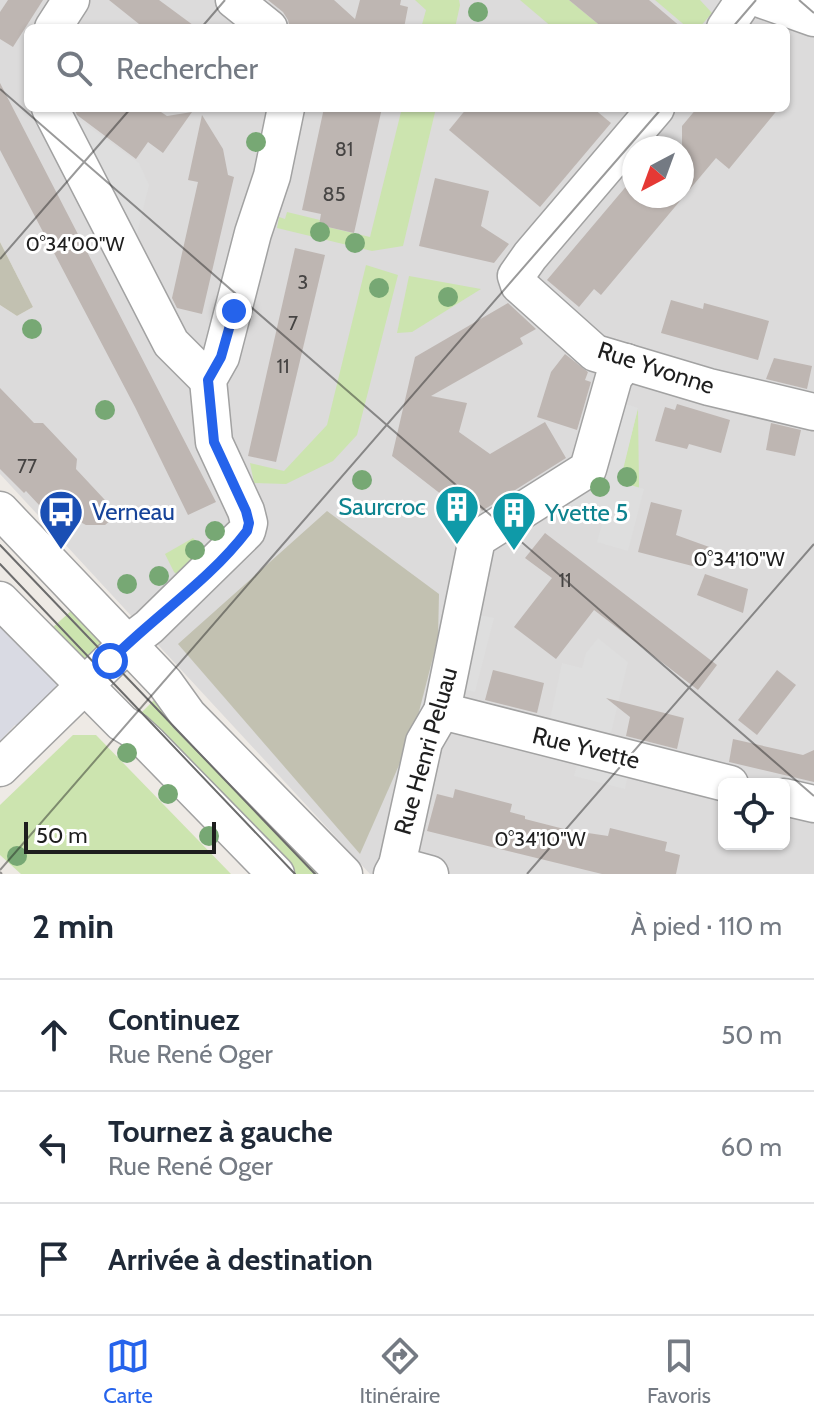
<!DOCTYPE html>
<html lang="fr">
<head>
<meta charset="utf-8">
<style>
  :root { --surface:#fff; --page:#f6f6f7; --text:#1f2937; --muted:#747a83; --line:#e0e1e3; --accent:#2563eb }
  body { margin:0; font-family:Cabin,sans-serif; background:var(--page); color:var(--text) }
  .controls { position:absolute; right:24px; bottom:24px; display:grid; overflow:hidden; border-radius:12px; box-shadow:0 2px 6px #0004 }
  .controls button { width:72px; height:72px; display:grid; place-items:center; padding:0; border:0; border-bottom:2px solid var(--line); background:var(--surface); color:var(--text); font:40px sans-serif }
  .compass { position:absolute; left:622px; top:136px; width:72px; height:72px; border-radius:50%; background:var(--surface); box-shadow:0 2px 6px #0004; rotate:221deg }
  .scale { position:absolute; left:24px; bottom:20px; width:192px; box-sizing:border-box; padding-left:8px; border:4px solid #1e1e1e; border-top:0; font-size:22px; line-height:28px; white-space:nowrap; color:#1e1e1e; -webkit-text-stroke:6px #fff; paint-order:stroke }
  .stop { position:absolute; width:24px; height:24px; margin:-18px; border:6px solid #2563eb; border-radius:50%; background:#fff }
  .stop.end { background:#2563eb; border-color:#fff; box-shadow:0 2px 8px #0008 }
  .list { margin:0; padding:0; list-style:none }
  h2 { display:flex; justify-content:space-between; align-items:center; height:104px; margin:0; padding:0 32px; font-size:34px }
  h2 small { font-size:26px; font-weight:400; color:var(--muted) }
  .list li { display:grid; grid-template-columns:52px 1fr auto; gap:24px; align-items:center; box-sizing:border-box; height:112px; padding:0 32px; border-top:2px solid var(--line) }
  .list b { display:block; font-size:30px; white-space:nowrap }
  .list p { margin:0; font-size:26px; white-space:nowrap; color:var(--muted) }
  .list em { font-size:26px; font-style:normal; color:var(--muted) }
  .icon { flex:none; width:44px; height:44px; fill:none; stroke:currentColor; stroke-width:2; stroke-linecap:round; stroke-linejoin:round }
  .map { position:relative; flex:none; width:814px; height:874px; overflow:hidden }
  .search { position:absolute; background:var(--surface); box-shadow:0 2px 6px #0004; left:24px; right:24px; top:24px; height:88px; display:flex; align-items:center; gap:20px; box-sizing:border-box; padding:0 28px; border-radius:12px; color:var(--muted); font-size:30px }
  .sheet { height:440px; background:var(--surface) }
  nav { display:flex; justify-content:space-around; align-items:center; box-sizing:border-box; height:112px; border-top:2px solid var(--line); background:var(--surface); font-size:22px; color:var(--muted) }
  nav a { display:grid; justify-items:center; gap:4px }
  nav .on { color:var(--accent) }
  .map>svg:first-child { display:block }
</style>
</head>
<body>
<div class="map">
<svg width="814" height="874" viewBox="0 0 814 874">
  <rect width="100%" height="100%" fill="#eeeae5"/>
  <path fill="#dcdbdb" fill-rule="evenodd" d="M0,0H814V874H370L0,474V305L17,316L33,307L0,242ZM28,28H786V108H28ZM634,148H682V196H634ZM724,784H784V844H724Z"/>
  <g fill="#c2c1b1">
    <path d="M0,242L33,307L17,316L0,305Z"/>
    <path d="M327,511L439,594L438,638L414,731L360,854L178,644Z"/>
  </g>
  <g fill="#cce4af">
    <path d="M415,0H459L460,5L455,28H421L426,10Z"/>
    <path d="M520,0H569L603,28H553Z"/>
    <path d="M655,0H700L712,13L699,28H688Z"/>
    <path d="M402,108H436L403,246L372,251L277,228L279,217L285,219L287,212L320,220L319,225L370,237Z"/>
    <path d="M366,265L398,275L357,435L333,461L286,484L254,483L250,463L284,471L327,425Z"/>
    <path d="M409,276L481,289L412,332L397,333Z"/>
    <path d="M638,408L639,488L619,483Z"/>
    <path d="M193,538L206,551L180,577L174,572L165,554Z"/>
    <path d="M71,611L103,645L86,663L52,628Z"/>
    <path d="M154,700L323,874H289L137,717Z"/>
    <path d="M73,735H96L231,874H21L0,855V805Z"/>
  </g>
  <g fill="#dedede">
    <path d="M73,115L139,163L149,185L137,234L122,231Z"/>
    <path d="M617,401L638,408L620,482L644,489L628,551L597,542L602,524L577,505L565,520L557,513L584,483L603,498L608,479L596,475Z"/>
    <path d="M475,614L494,618L475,692L457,688Z"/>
    <path d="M598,638L628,662L611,733L550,719L562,663L582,668L586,653Z"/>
    <path d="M579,757L629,770L625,789L574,776Z"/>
  </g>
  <path fill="#d9dae3" d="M0,612L57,675L56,696L22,731L15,725L0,741Z"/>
  <g fill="#beb6b2">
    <path d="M8,0H43L13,47L0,39V12Z"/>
    <path d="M109,0H159L197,28H144Z"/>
    <path d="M268,0H334L355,19L360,0H401L400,5L408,7L404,28H290L288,20L283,12Z"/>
    <path d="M569,0H649L682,28H603Z"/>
    <path d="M0,83L216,502L188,515L135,407L0,150Z"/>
    <path d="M74,108H155L167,116L192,112L163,153L148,142L136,159L77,115Z"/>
    <path d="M324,108H382L354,233L319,225L321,214L302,210Z"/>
    <path d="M467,108H593L611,123L540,207L449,130Z"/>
    <path d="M697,108H779L729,169L716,158L601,295L594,289L579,307L547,280L634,177V196H682V126Z"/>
    <path d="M202,115L223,149L228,175L234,177L202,314L177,308L172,298L198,182L188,180Z"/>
    <path d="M435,178L489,191L481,226L509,244L494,263L419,246Z"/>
    <path d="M295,248L325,255L276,462L248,456Z"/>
    <path d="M671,300L703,309L704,303L769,321L758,360L661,333Z"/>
    <path d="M508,303L536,329L520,338L523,344L431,396L467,403L459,432L490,454L545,422L566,458L482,511L474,498L469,516L392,456L415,357Z"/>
    <path d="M565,354L588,372L585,380L591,382L577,430L537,417L551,372Z"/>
    <path d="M774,358L812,366L807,389L766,379Z"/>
    <path d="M0,388L34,423H43L77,459L76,469L118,514L105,525H86L63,513L54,521L26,491L24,493L0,469Z"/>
    <path d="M677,404L730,420L721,453L689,444L687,449L655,441L665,407L675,410Z"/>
    <path d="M771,423L801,430L795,456L766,450Z"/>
    <path d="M651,502L682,510L676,535L712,548L704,569L638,552Z"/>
    <path d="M545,533L717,665L698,690L594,610L556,659L514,627L552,578L525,558Z"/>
    <path d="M705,574L748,589L743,613L697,595Z"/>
    <path d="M493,670L544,683L537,713L485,700Z"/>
    <path d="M777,670L796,685L757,735L738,720Z"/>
    <path d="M606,698L684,718L677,749L626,736L630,717Z"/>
    <path d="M733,739L803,755L814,750V782L729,762Z"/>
    <path d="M455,789L512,804L510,812L525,816V819L568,830L608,836L610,828L667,842L665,851L680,855L676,874H602L427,831L437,794L453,798Z"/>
  </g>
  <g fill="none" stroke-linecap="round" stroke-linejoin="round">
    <g stroke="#a2a2a2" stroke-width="39">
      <g id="minor">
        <path d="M234,0L269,28"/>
        <path d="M763,0L814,18"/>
        <path d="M53,28L71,0"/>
        <path d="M725,28L744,0"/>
        <path d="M50,108L171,343L208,380"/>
        <path d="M656,108L530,256L516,276L519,285L595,353L709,387L814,412"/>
        <path d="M0,510L165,683L188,715L344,874"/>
        <path d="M0,600L122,723L135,731L149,744L276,874"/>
        <path d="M442,711L730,784"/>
        <path d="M0,768L128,643L149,627L247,531L249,523L246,511L214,442L208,380L221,357L253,233L272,176L286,108"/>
        <path d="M784,797L814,804"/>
        <path d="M397,865L430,874"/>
        <path d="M392,874L397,865L424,742L442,711L477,539L588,469L614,377L626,362"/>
      </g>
    </g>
    <use href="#minor" stroke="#fff" stroke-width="36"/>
    <g stroke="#6c6c6c" stroke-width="2">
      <path d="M0,545L315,874"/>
      <path d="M0,564L295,874"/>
    </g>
  </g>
  <g fill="#77a874">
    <circle cx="478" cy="12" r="10"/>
    <circle cx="256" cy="142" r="10"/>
    <circle cx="320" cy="232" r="10"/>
    <circle cx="355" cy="243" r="10"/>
    <circle cx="379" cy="288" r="10"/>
    <circle cx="448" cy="297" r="10"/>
    <circle cx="32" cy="329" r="10"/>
    <circle cx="105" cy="410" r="10"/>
    <circle cx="627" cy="477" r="10"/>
    <circle cx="362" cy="480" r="10"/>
    <circle cx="600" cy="487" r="10"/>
    <circle cx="215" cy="531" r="10"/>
    <circle cx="195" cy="550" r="10"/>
    <circle cx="159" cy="576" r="10"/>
    <circle cx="127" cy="584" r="10"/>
    <circle cx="127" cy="753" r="10"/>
    <circle cx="168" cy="794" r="10"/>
    <circle cx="209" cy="836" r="10"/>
    <circle cx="17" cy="856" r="10"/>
  </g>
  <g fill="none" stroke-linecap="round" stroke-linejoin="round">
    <path stroke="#2563eb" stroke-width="10" d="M110,661C153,617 209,581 247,531L249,523L246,511L214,442L208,380L221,357L234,311"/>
  </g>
  <path fill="none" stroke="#1e1e1e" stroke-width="2" stroke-opacity="0.45" d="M799,0L814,13M201,28L225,0M732,28L756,0M0,89L814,796M0,259L131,108M0,870L662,108M0,872L2,874M527,874L814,544"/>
  <defs>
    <g id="building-pin" transform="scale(2.3)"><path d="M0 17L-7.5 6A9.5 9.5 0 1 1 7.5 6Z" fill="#0f9aa8" stroke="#fff"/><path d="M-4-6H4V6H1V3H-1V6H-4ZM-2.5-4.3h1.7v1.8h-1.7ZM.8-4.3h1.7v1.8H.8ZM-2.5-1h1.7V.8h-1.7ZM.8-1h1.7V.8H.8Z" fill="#fff"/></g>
    <g id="bus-pin" transform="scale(2.3)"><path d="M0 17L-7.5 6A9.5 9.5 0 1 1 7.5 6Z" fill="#1a4fb4" stroke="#fff"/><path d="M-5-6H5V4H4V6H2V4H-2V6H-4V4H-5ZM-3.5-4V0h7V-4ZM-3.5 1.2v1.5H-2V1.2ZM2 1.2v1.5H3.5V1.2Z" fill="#fff"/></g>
  </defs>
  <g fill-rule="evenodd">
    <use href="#building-pin" x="457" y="507"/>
    <use href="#bus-pin" x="61" y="512"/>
    <use href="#building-pin" x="514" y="513"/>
  </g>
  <g text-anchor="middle" stroke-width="6" stroke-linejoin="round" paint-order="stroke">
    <g font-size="20" fill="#464443">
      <text x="344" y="156">81</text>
      <text x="334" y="201">85</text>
      <text x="303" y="289">3</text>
      <text x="293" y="330">7</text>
      <text x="283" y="373">11</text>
      <text x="27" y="473">77</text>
      <text x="565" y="587">11</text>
    </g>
    <g font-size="24" fill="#1e1e1e" stroke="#fff">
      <text transform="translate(656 368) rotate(18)" y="8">Rue Yvonne</text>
      <text transform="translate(586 748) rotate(14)" y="8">Rue Yvette</text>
      <text transform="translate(426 751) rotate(-74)" y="8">Rue Henri Peluau</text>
    </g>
    <g font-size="24" fill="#0d838f" stroke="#fff" text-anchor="end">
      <text x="426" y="515">Saurcroc</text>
      <text x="545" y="521" text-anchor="start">Yvette 5</text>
    </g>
    <g font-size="24" fill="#164399" stroke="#fff" text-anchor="start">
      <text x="92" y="520">Verneau</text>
    </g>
  </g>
  <g font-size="20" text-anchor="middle" fill="#1e1e1e" stroke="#fff" stroke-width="6" stroke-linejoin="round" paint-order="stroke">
    <text x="75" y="251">0°34'00"W</text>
    <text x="739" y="566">0°34'10"W</text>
    <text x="540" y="846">0°34'10"W</text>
  </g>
</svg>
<div class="controls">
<button><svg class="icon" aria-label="locate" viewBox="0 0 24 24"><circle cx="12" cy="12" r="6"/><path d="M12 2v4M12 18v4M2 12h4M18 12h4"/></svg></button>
</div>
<svg class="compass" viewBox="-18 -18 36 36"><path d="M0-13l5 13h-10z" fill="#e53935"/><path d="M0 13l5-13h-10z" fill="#747a83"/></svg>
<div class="scale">50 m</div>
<div class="stop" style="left:110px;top:661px"></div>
<div class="stop end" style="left:234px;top:311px"></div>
<div class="search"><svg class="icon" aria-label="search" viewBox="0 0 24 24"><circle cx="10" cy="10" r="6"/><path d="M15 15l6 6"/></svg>Rechercher</div>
</div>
<section class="sheet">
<h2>2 min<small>À pied · 110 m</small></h2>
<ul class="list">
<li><svg class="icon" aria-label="ahead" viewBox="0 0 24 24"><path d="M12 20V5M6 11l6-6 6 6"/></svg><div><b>Continuez</b><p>Rue René Oger</p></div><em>50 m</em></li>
<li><svg class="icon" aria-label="left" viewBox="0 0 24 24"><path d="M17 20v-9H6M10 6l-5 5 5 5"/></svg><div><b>Tournez à gauche</b><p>Rue René Oger</p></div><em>60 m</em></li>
<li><svg class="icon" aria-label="arrive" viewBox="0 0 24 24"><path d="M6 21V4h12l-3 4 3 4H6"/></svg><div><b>Arrivée à destination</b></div></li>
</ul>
</section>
<nav>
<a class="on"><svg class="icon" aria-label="map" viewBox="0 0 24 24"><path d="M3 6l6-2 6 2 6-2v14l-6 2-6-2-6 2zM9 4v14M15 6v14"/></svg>Carte</a>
<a><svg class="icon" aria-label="directions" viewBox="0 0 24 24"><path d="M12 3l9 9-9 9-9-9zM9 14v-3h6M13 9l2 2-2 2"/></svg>Itinéraire</a>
<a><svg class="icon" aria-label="saved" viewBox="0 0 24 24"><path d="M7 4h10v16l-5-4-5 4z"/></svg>Favoris</a>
</nav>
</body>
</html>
